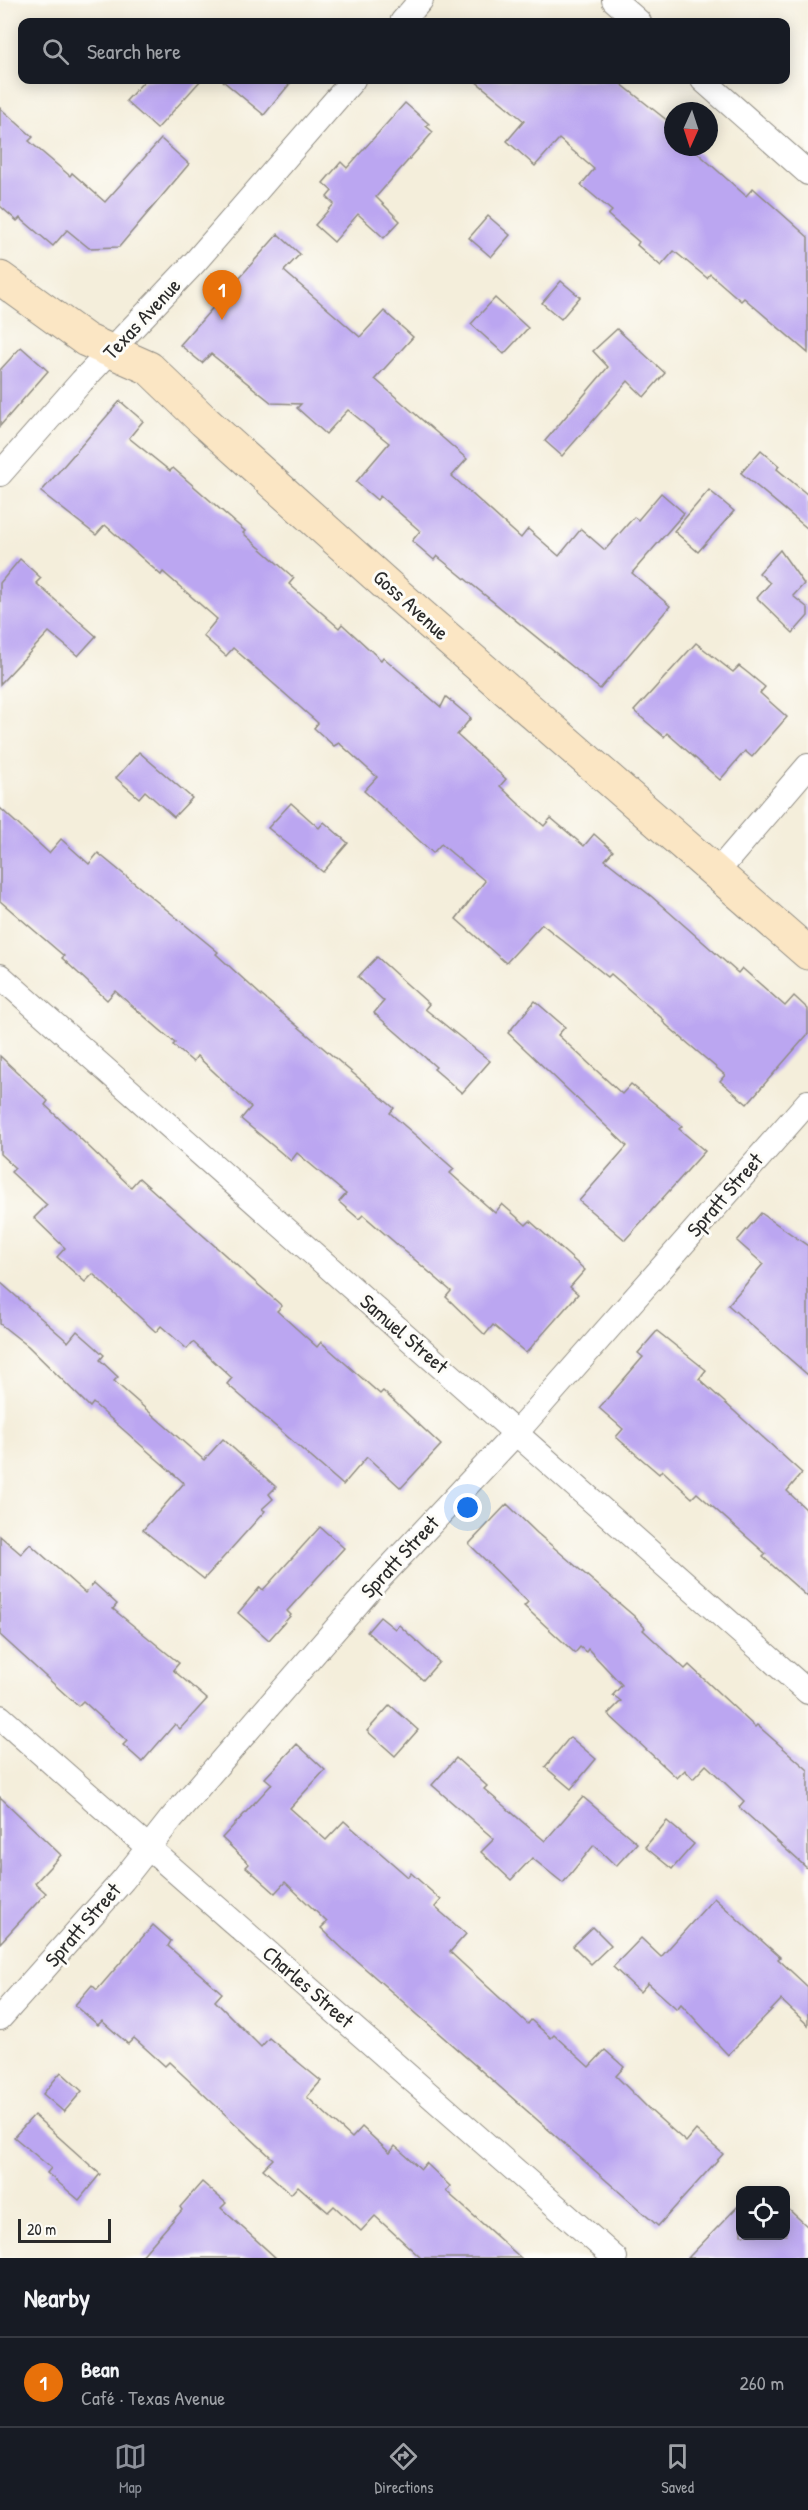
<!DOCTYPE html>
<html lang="en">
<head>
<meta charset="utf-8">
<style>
  :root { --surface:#171b24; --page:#242831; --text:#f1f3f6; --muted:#9ea1a6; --line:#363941; --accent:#8c9099 }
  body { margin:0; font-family:"Patrick Hand",sans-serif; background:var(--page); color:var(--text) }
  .controls { position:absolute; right:18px; bottom:18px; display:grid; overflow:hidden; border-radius:12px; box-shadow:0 3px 15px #0003 }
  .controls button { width:54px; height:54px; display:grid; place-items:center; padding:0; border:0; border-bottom:2px solid var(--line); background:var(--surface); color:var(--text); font:30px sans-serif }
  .compass { position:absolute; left:664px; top:102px; width:54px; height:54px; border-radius:50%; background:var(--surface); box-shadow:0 3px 15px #0003; rotate:183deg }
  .scale { position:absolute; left:18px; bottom:15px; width:93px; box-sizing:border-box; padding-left:6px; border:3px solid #2b2b2b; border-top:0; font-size:16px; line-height:21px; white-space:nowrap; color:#2b2b2b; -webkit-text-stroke:4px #fdfcf7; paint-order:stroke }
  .you { position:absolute; left:468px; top:1508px; width:21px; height:21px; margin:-15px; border:4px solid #fff; border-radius:50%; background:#1a73e8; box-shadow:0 0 0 9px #1a73e833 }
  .badge { display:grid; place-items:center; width:39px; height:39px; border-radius:50%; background:var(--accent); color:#fff; font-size:20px; font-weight:700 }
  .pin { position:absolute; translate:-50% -50px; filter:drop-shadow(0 2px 3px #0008) }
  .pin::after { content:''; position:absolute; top:32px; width:21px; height:18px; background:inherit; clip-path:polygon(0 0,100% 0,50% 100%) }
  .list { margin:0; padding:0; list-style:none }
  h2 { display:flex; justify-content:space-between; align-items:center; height:78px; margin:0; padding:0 24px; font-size:26px }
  h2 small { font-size:20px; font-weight:400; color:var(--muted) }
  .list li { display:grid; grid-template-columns:39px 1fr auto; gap:18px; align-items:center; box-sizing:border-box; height:90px; padding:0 24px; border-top:2px solid var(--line) }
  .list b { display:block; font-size:22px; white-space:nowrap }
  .list p { margin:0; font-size:20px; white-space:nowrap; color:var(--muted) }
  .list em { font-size:20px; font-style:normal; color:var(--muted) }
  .icon { flex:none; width:33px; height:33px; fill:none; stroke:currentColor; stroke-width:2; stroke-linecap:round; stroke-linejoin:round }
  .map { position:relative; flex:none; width:808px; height:2258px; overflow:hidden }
  .search { position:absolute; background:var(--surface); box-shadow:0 3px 15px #0003; left:18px; right:18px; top:18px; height:66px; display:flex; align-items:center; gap:15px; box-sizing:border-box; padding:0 21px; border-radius:12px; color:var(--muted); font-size:22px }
  .sheet { height:168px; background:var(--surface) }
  nav { display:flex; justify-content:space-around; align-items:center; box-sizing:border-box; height:84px; border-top:2px solid var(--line); background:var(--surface); font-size:16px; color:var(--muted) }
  nav a { display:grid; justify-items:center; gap:3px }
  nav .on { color:var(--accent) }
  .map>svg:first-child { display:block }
</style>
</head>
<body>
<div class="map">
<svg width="808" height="2258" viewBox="0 0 808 2258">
  <rect width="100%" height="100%" fill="#fdfcf7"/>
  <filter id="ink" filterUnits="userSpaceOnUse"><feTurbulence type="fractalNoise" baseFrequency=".0167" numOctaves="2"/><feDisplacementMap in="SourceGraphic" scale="12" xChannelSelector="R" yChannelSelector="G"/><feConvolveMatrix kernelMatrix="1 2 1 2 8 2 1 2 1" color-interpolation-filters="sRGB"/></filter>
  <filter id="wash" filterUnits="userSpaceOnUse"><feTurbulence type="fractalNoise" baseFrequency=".008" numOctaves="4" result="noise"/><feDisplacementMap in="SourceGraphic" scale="24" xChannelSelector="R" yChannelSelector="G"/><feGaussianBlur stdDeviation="1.35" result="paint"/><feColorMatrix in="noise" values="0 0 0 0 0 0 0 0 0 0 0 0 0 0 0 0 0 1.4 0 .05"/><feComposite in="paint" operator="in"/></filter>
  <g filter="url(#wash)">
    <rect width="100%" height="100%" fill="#f4eedb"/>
    <g id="blocks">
      <g fill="#bba6f1">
        <path d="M145,80H201L157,129L126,101Z"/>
        <path d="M222,80H293L264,115Z"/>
        <path d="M474,80H616L673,125V147H691L746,196L753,188L808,237V353L744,298L741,301L710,274L707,278L674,251L661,266L637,245L639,242L608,215L612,211L581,185L594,169L559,139L535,166L507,141L524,121Z"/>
        <path d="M405,103L429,124L426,126L433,132L376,197L400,221L384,238L358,214L334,242L315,225L334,204L327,197L332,191L323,183L341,162L347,168Z"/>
        <path d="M0,108L33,137L29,141L70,176L72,173L105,202L161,139L189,164L119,247L89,248L67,230L53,246L20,218L17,221L0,206Z"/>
        <path d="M488,216L510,235L491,257L469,238Z"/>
        <path d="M278,234L300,254L284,271L360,337L384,311L413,337L375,379L467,459L452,476L521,538L528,529L559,556L581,529L605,550L634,517L638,520L661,493L684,513L632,573L670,606L600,689L437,556L434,560L412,541L420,531L380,496L377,500L356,482L389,443L348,410L326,434L297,408L301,404L272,403L211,354L202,363L180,345Z"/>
        <path d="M561,281L580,297L561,319L542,303Z"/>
        <path d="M495,298L528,328L504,354L471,324Z"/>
        <path d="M617,329L665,373L644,397L628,381L562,456L545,441L608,367L593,351Z"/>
        <path d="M21,347L48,371L0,426V370Z"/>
        <path d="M120,401L143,421L129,438L170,471L173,468L245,531L243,533L294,578L289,584L339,628L342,624L381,660L383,657L441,707L446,697L471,718L457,735L506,779L500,786L521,806L544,826L551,818L584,846L594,834L613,851L605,860L651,896L738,973L742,968L785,1006L794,996L808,1009V1034L747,1104L720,1081L725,1075L663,1022L664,1020L611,974L608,977L542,924L506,963L456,919L485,881L441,844L433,853L364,791L377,777L339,743L334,746L314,728L318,723L233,648L226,656L203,636L217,619L163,572L161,575L105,525L96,535L41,492Z"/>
        <path d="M761,450L779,466L777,469L808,495V529L741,473Z"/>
        <path d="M709,490L734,511L698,552L674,531Z"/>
        <path d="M780,550L804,584L793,596L808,608V616L793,633L757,598L770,583L759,573Z"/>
        <path d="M20,559L41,578L36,583L96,636L78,656L49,632L0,684V583Z"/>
        <path d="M696,643L733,672L739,666L748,673L765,687L760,693L787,717L752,757L745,751L720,780L667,733L664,737L634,711Z"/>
        <path d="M139,752L192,798L174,817L145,791L139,798L116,778Z"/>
        <path d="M291,803L319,828L324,822L348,843L323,872L268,828Z"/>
        <path d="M0,808L49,853L61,839L89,864L98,853L218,952L216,954L262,996L394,1108L390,1113L454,1169L450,1173L495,1213L502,1204L526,1225L530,1221L585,1270L570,1287L578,1294L526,1353L493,1325L485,1335L446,1297L451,1291L363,1215L359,1219L339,1202L346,1194L297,1153L291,1161L241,1119L251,1107L197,1056L193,1062L173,1045L175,1043L115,991L107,1000L62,958L64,956L0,901Z"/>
        <path d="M377,957L429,1004L425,1009L490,1061L462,1093L434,1069L436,1067L374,1013L384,1001L358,977Z"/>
        <path d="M535,1001L565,1027L558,1035L622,1094L631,1084L682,1126L679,1129L705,1151L625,1240L579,1201L627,1146L508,1033Z"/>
        <path d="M0,1056L48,1101L45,1105L131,1187L139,1178L282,1306L277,1311L317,1347L321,1342L380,1394L383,1391L441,1445L401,1488L367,1457L343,1485L227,1384L232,1378L193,1342L187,1349L161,1326L156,1332L93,1274L85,1282L57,1257L65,1248L34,1218L47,1205L11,1172L15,1168L0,1154Z"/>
        <path d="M761,1213L808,1246V1375L728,1305L763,1264L737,1241Z"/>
        <path d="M0,1282L68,1342L77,1331L94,1346L104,1355L100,1360L118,1377L114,1381L204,1460L223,1439L276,1487L269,1494L273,1499L262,1509L265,1511L204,1579L143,1530L184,1483L93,1403L90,1407L28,1346L0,1324Z"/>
        <path d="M657,1331L706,1370L699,1379L802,1473L787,1491L808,1511V1597L763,1557L766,1554L697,1493L692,1498L662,1470L659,1474L616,1437L623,1429L599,1408L643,1357L638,1353Z"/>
        <path d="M507,1504L537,1533L634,1616L645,1628L643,1630L685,1669L689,1665L755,1727L757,1725L808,1770V1869L739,1807L744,1801L706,1765L693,1779L685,1770L677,1778L608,1714L621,1701L613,1695L622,1685L588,1649L586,1652L580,1647L575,1653L524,1606L528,1602L469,1544Z"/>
        <path d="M320,1527L344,1548L287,1611L291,1615L269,1640L238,1613L260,1587L263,1590Z"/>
        <path d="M0,1536L21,1554L30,1544L85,1593L94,1583L117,1604L113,1609L179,1663L173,1670L207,1699L180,1729L175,1724L142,1762L123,1745L127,1741L83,1701L78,1706L0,1635Z"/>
        <path d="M380,1617L395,1629L399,1625L439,1662L423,1680L367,1632Z"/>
        <path d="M390,1705L418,1730L395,1756L367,1731Z"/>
        <path d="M570,1737L596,1759L571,1789L545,1767Z"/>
        <path d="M297,1744L325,1770L290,1808L326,1840L344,1821L408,1877L411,1873L441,1900L435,1907L466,1934L450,1952L528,2024L531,2020L551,2038L554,2035L589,2067L605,2050L624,2067L616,2076L650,2110L686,2142L696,2130L723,2154L658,2226L343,1949L321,1928L327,1922L285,1882L275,1893L246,1867L249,1864L222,1838L272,1784L265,1778Z"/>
        <path d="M456,1758L487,1786L484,1789L545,1841L583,1797L637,1843L616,1866L594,1845L563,1883L532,1858L511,1880L481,1852L494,1839L432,1785Z"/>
        <path d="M0,1797L61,1855L35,1883L46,1893L0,1943Z"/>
        <path d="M667,1821L694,1844L672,1869L645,1847Z"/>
        <path d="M714,1898L780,1957L778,1959L808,1987V2025L781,2000L728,2055L681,2004L677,2009L648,1983L640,1992L613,1967L641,1938L661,1957Z"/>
        <path d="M153,1925L171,1941L168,1946L222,1993L215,2001L261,2047L269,2038L321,2081L307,2097L352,2138L362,2127L390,2153L395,2146L421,2169L426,2163L450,2186L446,2191L521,2258H421L375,2216L361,2231L334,2206L328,2212L298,2186L291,2194L263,2169L273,2159L169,2062L165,2066L134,2038L128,2044L102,2021L98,2025L75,2005L92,1985L97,1990Z"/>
        <path d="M593,1927L611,1945L591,1964L573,1946Z"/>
        <path d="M61,2072L82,2091L64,2112L43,2094Z"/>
        <path d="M34,2115L100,2174L79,2200L47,2173L51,2168L14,2137Z"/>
        <path d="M202,2182L226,2203L221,2208L276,2258H140L182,2210L180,2207Z"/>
        <path d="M741,2203V2235H786V2207L808,2227V2258H688Z"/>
      </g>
    </g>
  </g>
  <g filter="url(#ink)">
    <use href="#blocks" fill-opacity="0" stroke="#908c83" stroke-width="1.5"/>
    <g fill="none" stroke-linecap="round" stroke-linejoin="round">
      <g stroke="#908c83" stroke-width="26">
        <g id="minor">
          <path d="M614,0L639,22"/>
          <path d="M402,22L421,0"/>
          <path d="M703,80L808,173"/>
          <path d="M0,474L82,381L195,262L353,80"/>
          <path d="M717,872L808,766"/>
          <path d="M0,976L808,1692"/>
          <path d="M0,1717L615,2258"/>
          <path d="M0,2018L123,1880L171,1819L378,1580L516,1433L808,1102"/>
        </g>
      </g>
      <g stroke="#908c83" stroke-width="35">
        <path id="secondary" d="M0,278L86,340L149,368L204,421L398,595L808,953"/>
      </g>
      <use href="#minor" stroke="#fff" stroke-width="24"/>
      <use href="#secondary" stroke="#fbe6c4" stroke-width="33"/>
    </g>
  </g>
  <g text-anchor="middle" stroke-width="6" stroke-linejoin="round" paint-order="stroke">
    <g font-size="21" fill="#2b2b2b" stroke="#fdfcf7">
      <text transform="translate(142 319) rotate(-47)" y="7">Texas Avenue</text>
      <text transform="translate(411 605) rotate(42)" y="7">Goss Avenue</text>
      <text transform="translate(725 1195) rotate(-49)" y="7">Spratt Street</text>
      <text transform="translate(404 1334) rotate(41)" y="7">Samuel Street</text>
      <text transform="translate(400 1557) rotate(-47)" y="7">Spratt Street</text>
      <text transform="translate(83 1925) rotate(-49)" y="7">Spratt Street</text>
      <text transform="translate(308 1987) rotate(41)" y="7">Charles Street</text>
    </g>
  </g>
</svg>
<div class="controls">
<button><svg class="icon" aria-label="locate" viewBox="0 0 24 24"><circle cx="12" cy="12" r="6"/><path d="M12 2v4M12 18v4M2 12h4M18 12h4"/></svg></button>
</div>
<svg class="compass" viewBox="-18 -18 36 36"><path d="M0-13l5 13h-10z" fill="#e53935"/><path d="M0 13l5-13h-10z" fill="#9ea1a6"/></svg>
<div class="scale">20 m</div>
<div class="you"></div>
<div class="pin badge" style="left:222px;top:320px;background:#e8710a">1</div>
<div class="search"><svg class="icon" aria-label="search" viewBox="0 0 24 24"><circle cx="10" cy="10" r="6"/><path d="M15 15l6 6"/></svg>Search here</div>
</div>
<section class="sheet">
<h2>Nearby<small></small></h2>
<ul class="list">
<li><span class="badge" style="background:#e8710a">1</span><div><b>Bean</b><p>Café · Texas Avenue</p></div><em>260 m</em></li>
</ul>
</section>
<nav>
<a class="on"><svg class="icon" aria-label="map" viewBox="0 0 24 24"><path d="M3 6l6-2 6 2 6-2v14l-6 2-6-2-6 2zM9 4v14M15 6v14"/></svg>Map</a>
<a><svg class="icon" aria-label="directions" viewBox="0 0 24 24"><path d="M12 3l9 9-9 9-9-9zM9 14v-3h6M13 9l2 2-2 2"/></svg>Directions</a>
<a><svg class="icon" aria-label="saved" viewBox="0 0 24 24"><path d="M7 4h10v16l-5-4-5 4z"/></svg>Saved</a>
</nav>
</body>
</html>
